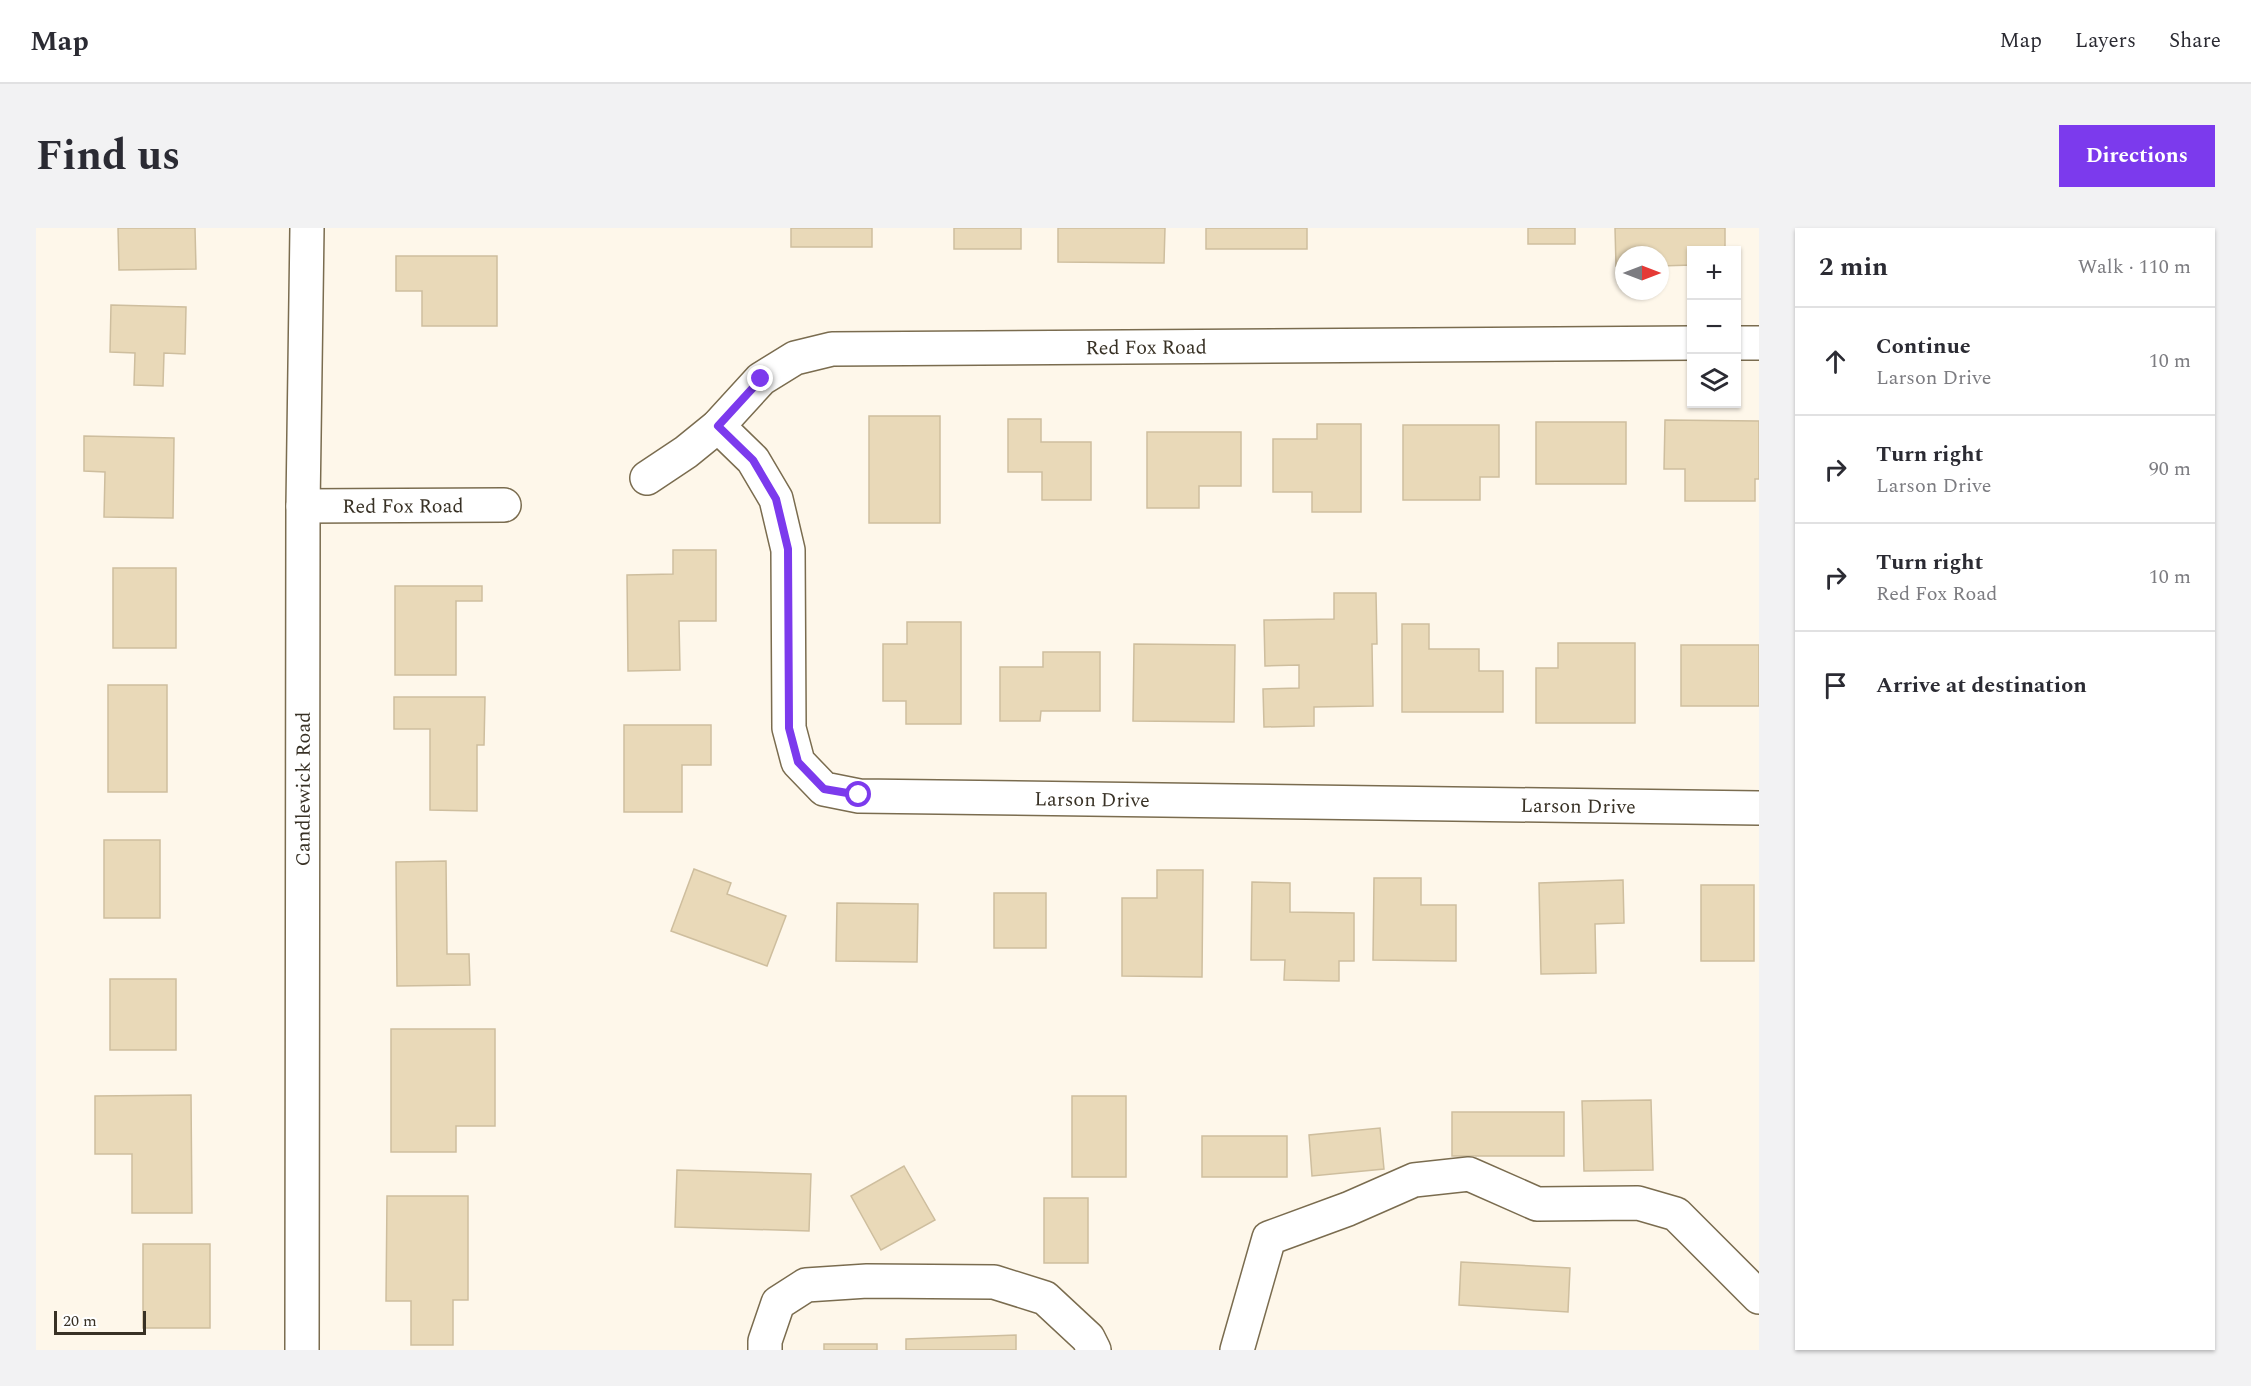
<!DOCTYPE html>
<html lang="en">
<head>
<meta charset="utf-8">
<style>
  :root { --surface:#fff; --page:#f2f2f3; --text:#2b2b33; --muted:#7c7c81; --line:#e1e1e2; --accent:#7c3aed }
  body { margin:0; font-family:Spectral,serif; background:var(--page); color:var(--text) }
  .controls { position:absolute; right:18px; top:18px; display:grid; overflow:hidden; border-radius:0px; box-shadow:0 2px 4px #0004 }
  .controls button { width:54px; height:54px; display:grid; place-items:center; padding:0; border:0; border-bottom:2px solid var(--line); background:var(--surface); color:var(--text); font:30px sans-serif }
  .compass { position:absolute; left:1579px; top:18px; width:54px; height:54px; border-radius:50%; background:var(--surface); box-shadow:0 2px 4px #0004; rotate:90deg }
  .scale { position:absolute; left:18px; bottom:15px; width:92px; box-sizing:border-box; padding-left:6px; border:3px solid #383125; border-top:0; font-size:16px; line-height:21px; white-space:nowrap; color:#383125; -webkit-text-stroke:4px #fff; paint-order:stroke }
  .stop { position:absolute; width:18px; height:18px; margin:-14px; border:4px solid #7c3aed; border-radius:50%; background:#fff }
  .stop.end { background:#7c3aed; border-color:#fff; box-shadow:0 2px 6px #0008 }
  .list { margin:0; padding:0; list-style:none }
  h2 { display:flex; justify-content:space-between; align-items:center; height:78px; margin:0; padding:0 24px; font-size:26px }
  h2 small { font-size:20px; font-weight:400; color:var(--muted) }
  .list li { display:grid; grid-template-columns:39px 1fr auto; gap:18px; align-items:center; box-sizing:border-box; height:108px; padding:0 24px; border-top:2px solid var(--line) }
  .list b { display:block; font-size:22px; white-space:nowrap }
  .list p { margin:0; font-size:20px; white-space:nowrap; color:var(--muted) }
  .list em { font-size:20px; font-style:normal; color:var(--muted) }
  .icon { flex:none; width:33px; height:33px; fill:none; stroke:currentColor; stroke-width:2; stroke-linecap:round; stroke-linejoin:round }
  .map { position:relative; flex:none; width:1723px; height:1122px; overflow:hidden; border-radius:0px }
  header { display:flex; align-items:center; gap:36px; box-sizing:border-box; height:84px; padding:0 30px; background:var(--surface); border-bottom:2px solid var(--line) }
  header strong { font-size:28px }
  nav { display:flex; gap:33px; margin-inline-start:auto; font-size:21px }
  .intro { display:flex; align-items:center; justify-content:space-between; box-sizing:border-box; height:144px; padding:0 36px }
  h1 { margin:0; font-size:42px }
  .button { padding:15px 27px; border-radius:0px; background:var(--accent); color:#fff; font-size:21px; font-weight:700 }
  main { display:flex; gap:36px; padding:0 36px }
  aside { flex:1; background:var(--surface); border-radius:0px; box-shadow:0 2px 4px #0004 }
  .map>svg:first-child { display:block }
</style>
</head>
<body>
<header>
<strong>Map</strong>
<nav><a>Map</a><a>Layers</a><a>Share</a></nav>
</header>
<div class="intro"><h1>Find us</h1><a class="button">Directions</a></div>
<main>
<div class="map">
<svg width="1723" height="1122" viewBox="0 0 1723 1122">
  <rect width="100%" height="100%" fill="#fef7ea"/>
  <g fill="#e9d9b8" stroke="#cebe9e" stroke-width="1.5">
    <path d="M82,0H159L160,41L83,42Z"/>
    <rect x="755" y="0" width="81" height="19"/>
    <rect x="918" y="0" width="67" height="21"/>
    <path d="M1022,0H1129L1128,35L1022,34Z"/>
    <rect x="1170" y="0" width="101" height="21"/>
    <rect x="1492" y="0" width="47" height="16"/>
    <path d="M1579,0H1689V22H1656V37L1624,38V27H1588V38H1580Z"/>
    <path d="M360,28H461V98H386V63H360Z"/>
    <path d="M75,77L150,79L149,126L128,125L127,158L98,157L99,125L74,124Z"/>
    <rect x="833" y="188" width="71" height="107"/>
    <path d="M972,191H1005V214H1055V272H1006V244H972Z"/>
    <path d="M1629,192L1723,193V251H1719V273H1649V241H1628Z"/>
    <rect x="1500" y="194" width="90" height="62"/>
    <path d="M1281,196H1325V284H1276V264H1237V211H1281Z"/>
    <path d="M1367,197H1463V249H1444V272H1367Z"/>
    <path d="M1111,204H1205V258H1163V280H1111Z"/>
    <path d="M48,208L138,210L137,290L68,289L69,244L48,243Z"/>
    <path d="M637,322H680V393H643L644,442L592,443L591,347L637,346Z"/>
    <rect x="77" y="340" width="63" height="80"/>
    <path d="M359,358H446V373H420V447H359Z"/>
    <path d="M1298,365H1340L1341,416H1336L1337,478L1278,479V498L1228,499L1227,461L1263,460V437L1229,438L1228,392L1298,391Z"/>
    <path d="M871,394H925V496H870V473H847V416H871Z"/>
    <path d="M1366,396H1393V421H1443V443H1467V484H1366Z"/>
    <path d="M1522,415H1599V495H1500V440H1522Z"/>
    <path d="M1098,416L1199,417L1198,494L1097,493Z"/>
    <rect x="1645" y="417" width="78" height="61"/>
    <path d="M1007,424H1064V483H1005L1004,493H964V439H1007Z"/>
    <rect x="72" y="457" width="59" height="107"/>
    <path d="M358,469H449L448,517H441V583L394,582V501H358Z"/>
    <path d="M588,497H675V537H646V584H588Z"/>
    <rect x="68" y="612" width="56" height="78"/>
    <path d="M410,633L411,726H433L434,757L361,758L360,634Z"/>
    <path d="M658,641L695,655L691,666L750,688L731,738L635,703Z"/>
    <path d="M1121,642H1167L1166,749L1086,748V670H1121Z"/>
    <path d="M1338,650H1385V677H1420V733L1337,732Z"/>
    <path d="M1587,652L1588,695L1559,696L1560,745L1505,746L1503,655Z"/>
    <path d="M1216,654L1254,655V684L1318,685V733H1303V753L1248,752L1249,732H1215Z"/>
    <rect x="1665" y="657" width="53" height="76"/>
    <rect x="958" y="665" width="52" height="55"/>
    <path d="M801,675L882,676L881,734L800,733Z"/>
    <rect x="74" y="751" width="66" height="71"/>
    <path d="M355,801H459V898H420V924H355Z"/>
    <path d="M155,867L156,985H96V926H59V868Z"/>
    <rect x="1036" y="868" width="54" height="81"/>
    <path d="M1615,872L1617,942L1548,943L1546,873Z"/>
    <rect x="1416" y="884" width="112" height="44"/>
    <path d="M1344,900L1348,941L1276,948L1273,907Z"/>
    <rect x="1166" y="908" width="85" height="41"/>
    <path d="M868,938L899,992L845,1022L815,968Z"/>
    <path d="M641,942L775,946L773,1003L639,999Z"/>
    <path d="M351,968H432V1072H417V1117H375V1073H350Z"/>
    <rect x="1008" y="970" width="44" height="65"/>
    <rect x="107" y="1016" width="67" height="84"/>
    <path d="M1425,1034L1534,1040L1532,1084L1423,1077Z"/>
    <path d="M980,1107V1122H870V1111Z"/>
    <rect x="788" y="1116" width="53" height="6"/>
  </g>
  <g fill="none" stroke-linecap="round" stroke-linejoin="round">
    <g stroke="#7a6c4f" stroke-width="36">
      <g id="minor">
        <path d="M1700,115H1723"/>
        <path id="s1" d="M682,198L717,232L740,271L752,322L753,500L762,534L788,561L823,568L1723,580"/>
        <path id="s2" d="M611,250L650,224L682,198L725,151L759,130L796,121L1656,115"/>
        <path id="s3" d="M267,278L468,277"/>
        <path id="s4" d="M266,1122L267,278L271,0"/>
        <path d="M729,1122V1113L742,1075L770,1057L831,1053L958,1054L1009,1070L1052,1110L1058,1122"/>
        <path d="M1201,1122L1233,1010L1312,981L1378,952L1433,946L1501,976L1602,975L1640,986L1723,1069"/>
      </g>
    </g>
    <use href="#minor" stroke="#fff" stroke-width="33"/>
  </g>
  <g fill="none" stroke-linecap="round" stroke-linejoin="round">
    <path stroke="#7c3aed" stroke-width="8" d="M725,151L682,198L717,232L740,271L752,321L753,500L762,534L788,561L823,567"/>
  </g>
  <g text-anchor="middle" stroke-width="4.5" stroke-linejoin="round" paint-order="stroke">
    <g font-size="20" fill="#383125" stroke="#fff">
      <text dy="7" stroke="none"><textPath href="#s2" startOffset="544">Red Fox Road</textPath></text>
      <text dy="7" stroke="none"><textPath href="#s3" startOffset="100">Red Fox Road</textPath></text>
      <text dy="7" stroke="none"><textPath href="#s4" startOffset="561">Candlewick Road</textPath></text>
      <text dy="7" stroke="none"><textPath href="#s1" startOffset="666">Larson Drive</textPath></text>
      <text dy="7" stroke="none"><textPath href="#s1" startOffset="1152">Larson Drive</textPath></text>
    </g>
  </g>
</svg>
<div class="controls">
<button>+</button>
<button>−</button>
<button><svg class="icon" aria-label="layers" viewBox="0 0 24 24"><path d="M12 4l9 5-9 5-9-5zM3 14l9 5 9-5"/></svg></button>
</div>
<svg class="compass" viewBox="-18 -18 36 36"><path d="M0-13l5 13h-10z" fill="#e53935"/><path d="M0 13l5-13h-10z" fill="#7c7c81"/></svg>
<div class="scale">20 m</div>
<div class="stop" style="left:823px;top:567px"></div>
<div class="stop end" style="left:725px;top:151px"></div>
</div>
<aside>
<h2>2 min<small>Walk · 110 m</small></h2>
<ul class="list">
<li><svg class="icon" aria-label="ahead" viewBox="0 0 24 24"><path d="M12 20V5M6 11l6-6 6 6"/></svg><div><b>Continue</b><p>Larson Drive</p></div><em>10 m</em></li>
<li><svg class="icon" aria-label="right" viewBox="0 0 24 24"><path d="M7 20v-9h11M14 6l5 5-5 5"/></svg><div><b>Turn right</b><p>Larson Drive</p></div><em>90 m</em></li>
<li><svg class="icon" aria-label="right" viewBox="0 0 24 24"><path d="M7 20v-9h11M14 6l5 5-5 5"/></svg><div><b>Turn right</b><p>Red Fox Road</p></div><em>10 m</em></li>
<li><svg class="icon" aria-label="arrive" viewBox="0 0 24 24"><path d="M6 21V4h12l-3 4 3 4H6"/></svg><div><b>Arrive at destination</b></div></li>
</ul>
</aside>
</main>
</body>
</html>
